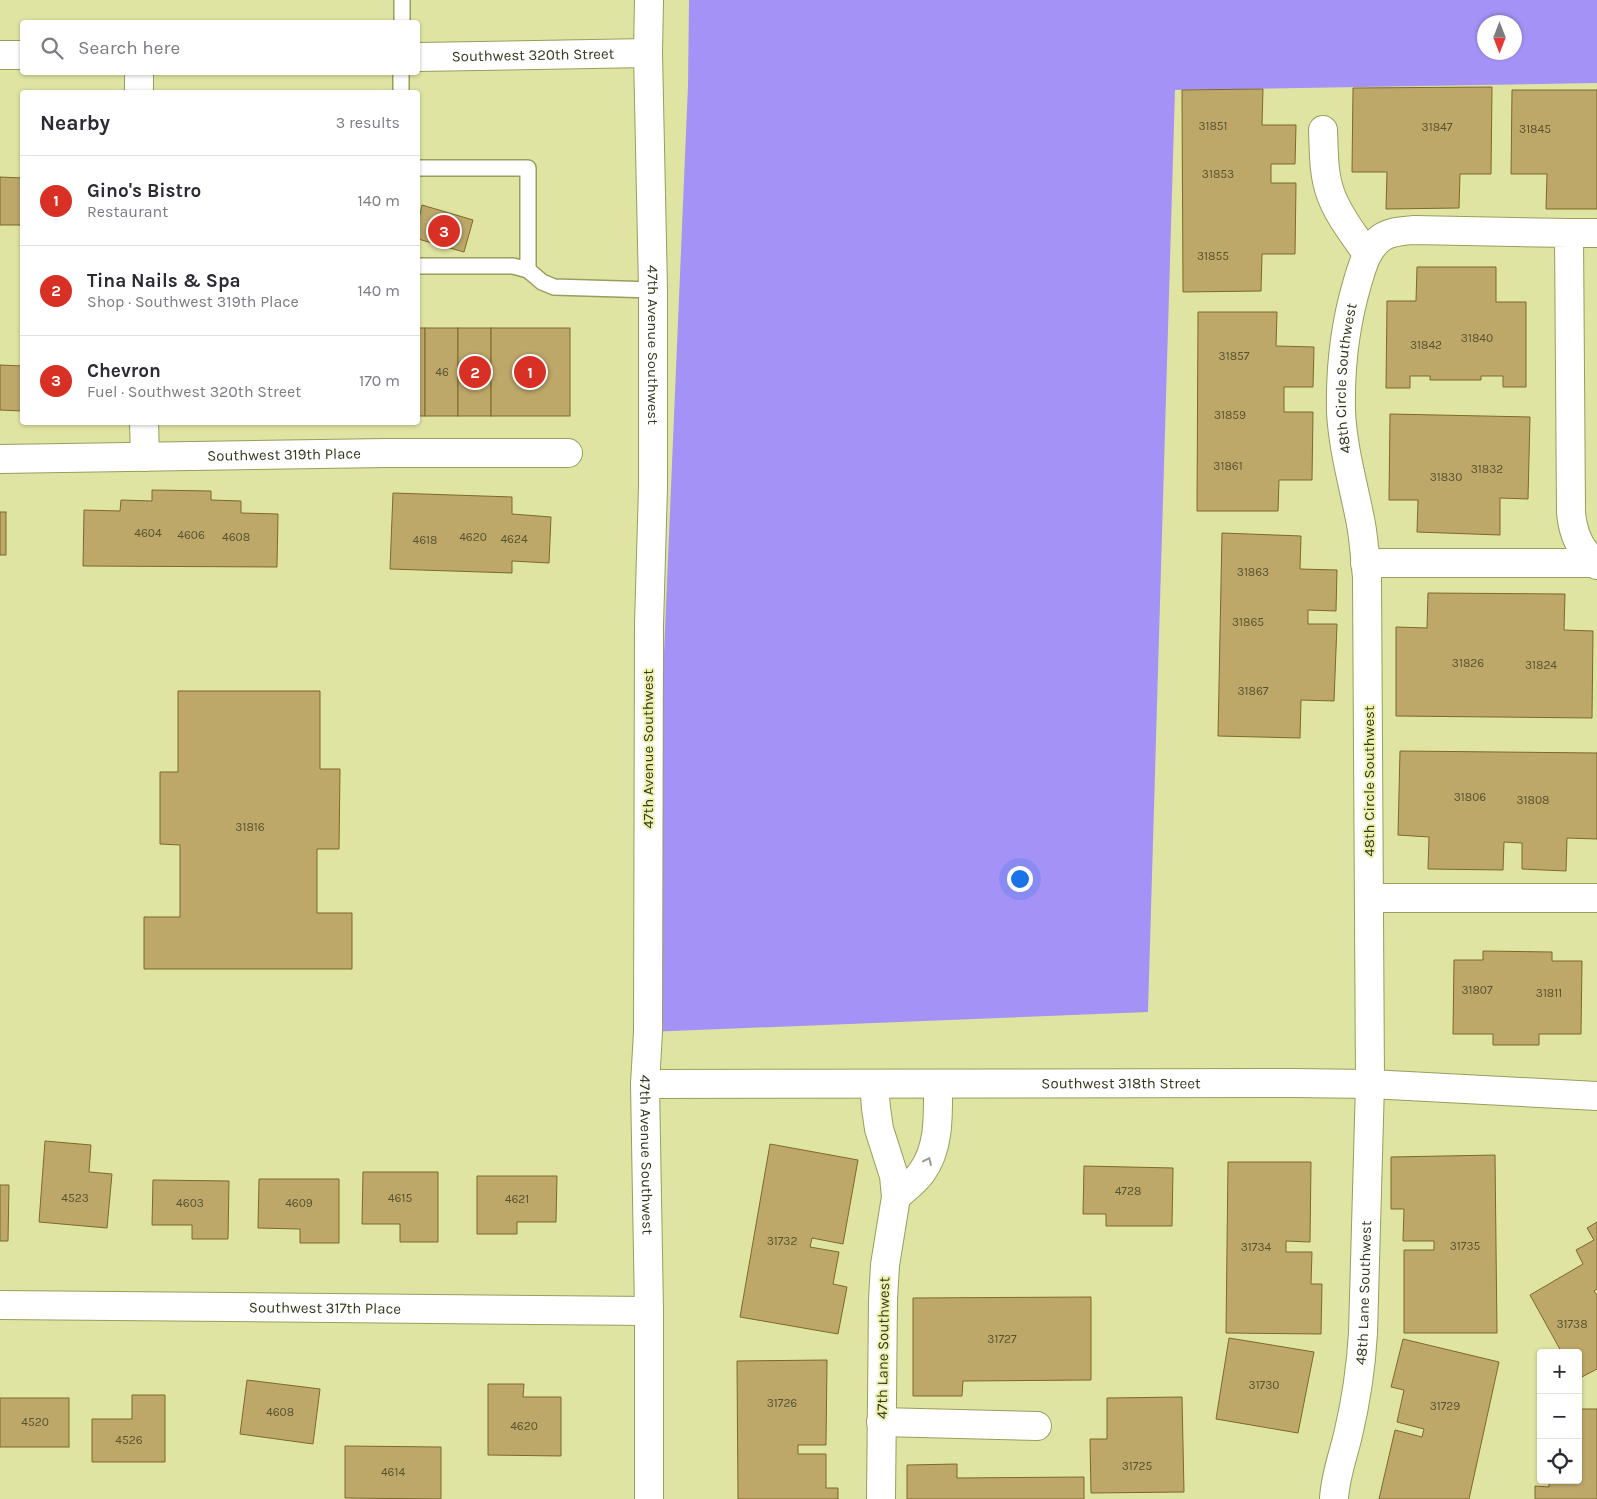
<!DOCTYPE html>
<html lang="en">
<head>
<meta charset="utf-8">
<style>
  :root { --surface:#fff; --page:#f2f2f3; --text:#2b2b33; --muted:#7c7c81; --line:#e1e1e2; --accent:#d93025 }
  body { margin:0; font-family:Karla,sans-serif; background:var(--page); color:var(--text) }
  .controls { position:absolute; right:15px; bottom:15px; display:grid; overflow:hidden; border-radius:5px; box-shadow:0 1px 4px #0004 }
  .controls button { width:45px; height:45px; display:grid; place-items:center; padding:0; border:0; border-bottom:1px solid var(--line); background:var(--surface); color:var(--text); font:25px sans-serif }
  .compass { position:absolute; left:1477px; top:15px; width:45px; height:45px; border-radius:50%; background:var(--surface); box-shadow:0 1px 4px #0004; rotate:180deg }
  .you { position:absolute; left:1019px; top:878px; width:18px; height:18px; margin:-12px; border:4px solid #fff; border-radius:50%; background:#1a73e8; box-shadow:0 0 0 8px #1a73e833 }
  .badge { display:grid; place-items:center; width:32px; height:32px; border-radius:50%; background:var(--accent); color:#fff; font-size:16px; font-weight:700 }
  .pin { position:absolute; translate:-50% -50%; border:2px solid #fff; box-shadow:0 1px 5px #0006 }
  .list { margin:0; padding:0; list-style:none }
  h2 { display:flex; justify-content:space-between; align-items:center; height:65px; margin:0; padding:0 20px; font-size:21px }
  h2 small { font-size:16px; font-weight:400; color:var(--muted) }
  .list li { display:grid; grid-template-columns:32px 1fr auto; gap:15px; align-items:center; box-sizing:border-box; height:90px; padding:0 20px; border-top:1px solid var(--line) }
  .list b { display:block; font-size:19px; white-space:nowrap }
  .list p { margin:0; font-size:16px; white-space:nowrap; color:var(--muted) }
  .list em { font-size:16px; font-style:normal; color:var(--muted) }
  .icon { flex:none; width:28px; height:28px; fill:none; stroke:currentColor; stroke-width:2; stroke-linecap:round; stroke-linejoin:round }
  .map { position:relative; flex:none; width:1597px; height:1499px; overflow:hidden }
  .search { position:absolute; background:var(--surface); box-shadow:0 1px 4px #0004; left:20px; top:20px; width:400px; height:55px; display:flex; align-items:center; gap:12px; box-sizing:border-box; padding:0 18px; border-radius:5px; color:var(--muted); font-size:19px }
  .panel { position:absolute; background:var(--surface); box-shadow:0 1px 4px #0004; left:20px; top:90px; width:400px; height:335px; border-radius:5px }
  .map>svg:first-child { display:block }
</style>
</head>
<body>
<div class="map">
<svg width="1597" height="1499" viewBox="0 0 1597 1499">
  <rect width="100%" height="100%" fill="#dfe4a2"/>
  <path fill="#a592f6" fill-rule="evenodd" d="M689,0H1597V83L1175,90L1148,1012L648,1032L688,85ZM1484,22H1514V52H1484Z"/>
  <g fill="#bda869" stroke="#7d692a">
    <path d="M1492,87L1491,174H1460L1459,208L1386,209L1387,172H1352L1353,88Z"/>
    <path d="M1263,89L1262,125H1296L1295,164H1271V183H1296L1295,254H1262L1261,291L1183,292L1182,90Z"/>
    <path d="M1512,90H1597V209H1546L1547,174H1511Z"/>
    <path d="M0,177L22,178V225H0Z"/>
    <path d="M422,205L473,220L464,252L418,239V223Z"/>
    <path d="M1417,267H1496V302H1526V387H1503V376H1481V380H1430V376H1410V388H1386L1387,301H1416Z"/>
    <path d="M1198,312H1277L1276,346L1314,347L1313,387H1284V412H1313L1312,480H1279L1278,511H1197Z"/>
    <rect x="418" y="328" width="7" height="88"/>
    <rect x="425" y="328" width="33" height="88"/>
    <rect x="458" y="328" width="33" height="88"/>
    <rect x="491" y="328" width="79" height="88"/>
    <path d="M0,365L22,366V411L0,410Z"/>
    <path d="M1390,414L1530,417L1528,499L1500,498V535L1417,532L1418,500H1389Z"/>
    <path d="M152,490L211,491V500L241,501V513L278,514L277,567L83,566L84,510L120,511L121,500L152,501Z"/>
    <path d="M393,493L512,497V514L551,517L549,563L512,561V573L390,569Z"/>
    <rect x="0" y="512" width="6" height="43"/>
    <path d="M1222,533L1301,536L1300,569L1337,570L1336,611L1308,610V624H1337L1334,701L1301,700L1300,738L1218,736Z"/>
    <path d="M1428,593L1565,594L1564,630L1593,631L1592,718L1396,716V627L1427,628Z"/>
    <path d="M178,691H320V769H340L339,849H317V913H352V969H144V917H180V845L160,844V772H178Z"/>
    <path d="M1400,751L1597,753V839L1567,838L1566,871L1522,869V843L1504,842L1503,870L1428,869L1429,837L1398,835Z"/>
    <path d="M1483,951L1552,952V961H1582L1581,1034H1539V1045H1493V1034H1453L1454,960H1483Z"/>
    <path d="M45,1141L91,1145L89,1172L112,1174L107,1228L39,1222Z"/>
    <path d="M770,1144L858,1160L843,1244L812,1238L810,1247L839,1252L833,1284L847,1287L838,1334L740,1317Z"/>
    <path d="M1495,1155L1497,1333H1404V1250H1434V1241H1403L1404,1209H1391V1157Z"/>
    <path d="M1228,1162H1311L1310,1242L1286,1241V1252H1312L1311,1284H1322L1321,1334L1226,1333Z"/>
    <path d="M1084,1166L1173,1168L1172,1226H1106V1214H1083Z"/>
    <path d="M363,1172H438V1242H400V1224H362Z"/>
    <path d="M477,1176H557L556,1222H517V1234H477Z"/>
    <path d="M259,1179H339V1243H300V1229L258,1228Z"/>
    <path d="M153,1180L229,1181L228,1239H192V1225H152Z"/>
    <path d="M0,1185H9L8,1241H0Z"/>
    <path d="M1597,1222V1289L1594,1291L1597,1295V1369L1578,1379V1353H1562L1530,1295L1583,1264L1576,1250L1594,1240L1587,1228Z"/>
    <path d="M1091,1297V1380L963,1381L962,1396H913V1298Z"/>
    <path d="M1229,1338L1314,1352L1298,1433L1216,1419Z"/>
    <path d="M1403,1339L1499,1362L1469,1499H1379L1395,1430L1422,1437L1424,1429L1397,1422L1404,1390L1391,1387Z"/>
    <path d="M827,1360L826,1445H798V1454H826V1488H838V1499H738L737,1361Z"/>
    <path d="M247,1380L320,1389L313,1444L240,1434Z"/>
    <path d="M488,1384H524L523,1397H561V1456L488,1455Z"/>
    <path d="M132,1395H165V1462H92V1419H132Z"/>
    <path d="M1182,1397L1184,1492L1091,1493L1090,1439H1107V1398Z"/>
    <rect x="0" y="1398" width="69" height="49"/>
    <path d="M1578,1409H1597V1499H1535V1486L1549,1487V1480H1578Z"/>
    <path d="M345,1446L441,1447V1499L345,1498Z"/>
    <path d="M957,1464V1478L1084,1477V1499H907V1465Z"/>
  </g>
  <g fill="none" stroke-linecap="round" stroke-linejoin="round">
    <g stroke="#999d5d" stroke-width="18">
      <g id="service">
        <path d="M402,22V0"/>
        <path d="M401,92V72"/>
        <path d="M418,168H528V270L513,266H418"/>
        <path d="M528,270L542,282L554,287L653,290"/>
      </g>
    </g>
    <g stroke="#999d5d" stroke-width="30">
      <g id="minor">
        <path d="M139,72V92"/>
        <path d="M1323,130C1324,151 1323,174 1331,195C1339,217 1355,236 1367,254"/>
        <path d="M1569,233H1597"/>
        <path d="M144,422L145,457"/>
        <path id="s1" d="M0,459L385,453H568"/>
        <path d="M1365,563H1597"/>
        <path d="M1369,898H1597"/>
        <path id="s2" d="M645,1084L1294,1083L1370,1084L1597,1096"/>
        <path d="M874,1084L876,1108L879,1129L894,1176L896,1197L885,1265L883,1300L881,1499"/>
        <path d="M896,1197C905,1189 915,1182 922,1172C940,1147 938,1114 938,1084"/>
        <path id="s3" d="M0,1305L649,1311"/>
        <path d="M881,1422L1037,1426"/>
        <path id="s4" d="M1334,1499C1335,1477 1343,1456 1348,1435C1356,1401 1361,1368 1363,1333L1370,1084L1367,577C1365,559 1364,541 1361,524C1354,487 1343,450 1341,412C1340,369 1345,325 1357,284C1362,267 1367,248 1381,238C1391,231 1403,231 1414,230L1569,233L1571,513C1573,534 1580,550 1597,565"/>
      </g>
    </g>
    <g stroke="#999d5d" stroke-width="30">
      <g id="secondary">
        <path id="s5" d="M649,0L648,53L653,290V487L649,625L648,1032L645,1084L649,1311V1499"/>
        <path d="M0,55H22"/>
        <path id="s6" d="M418,57L648,53"/>
      </g>
    </g>
    <use href="#service" stroke="#fff" stroke-width="15"/>
    <use href="#minor" stroke="#fff" stroke-width="28"/>
    <use href="#secondary" stroke="#fff" stroke-width="28"/>
  </g>
  <defs><path id="oneway-chevron" d="M-2-3.5L2.5 0L-2 3.5" fill="none" stroke-width="1.6" stroke-linecap="round" stroke-linejoin="round" transform="scale(1.25)"/></defs>
  <use stroke="#9a9b8e" href="#oneway-chevron" transform="translate(928 1161) rotate(-65)"/>
  <g text-anchor="middle" stroke-width="4" stroke-linejoin="round" paint-order="stroke">
    <g font-size="12" fill="#57532f">
      <text x="1213" y="130">31851</text>
      <text x="1437" y="131">31847</text>
      <text x="1535" y="133">31845</text>
      <text x="1218" y="178">31853</text>
      <text x="1213" y="260">31855</text>
      <text x="1477" y="342">31840</text>
      <text x="1426" y="349">31842</text>
      <text x="1234" y="360">31857</text>
      <text x="442" y="376">46</text>
      <text x="1230" y="419">31859</text>
      <text x="1228" y="470">31861</text>
      <text x="1487" y="473">31832</text>
      <text x="1446" y="481">31830</text>
      <text x="148" y="537">4604</text>
      <text x="191" y="539">4606</text>
      <text x="236" y="541">4608</text>
      <text x="473" y="541">4620</text>
      <text x="514" y="543">4624</text>
      <text x="425" y="544">4618</text>
      <text x="1253" y="576">31863</text>
      <text x="1248" y="626">31865</text>
      <text x="1468" y="667">31826</text>
      <text x="1541" y="669">31824</text>
      <text x="1253" y="695">31867</text>
      <text x="1470" y="801">31806</text>
      <text x="1533" y="804">31808</text>
      <text x="250" y="831">31816</text>
      <text x="1477" y="994">31807</text>
      <text x="1549" y="997">31811</text>
      <text x="1128" y="1195">4728</text>
      <text x="75" y="1202">4523</text>
      <text x="400" y="1202">4615</text>
      <text x="517" y="1203">4621</text>
      <text x="190" y="1207">4603</text>
      <text x="299" y="1207">4609</text>
      <text x="782" y="1245">31732</text>
      <text x="1465" y="1250">31735</text>
      <text x="1256" y="1251">31734</text>
      <text x="1572" y="1328">31738</text>
      <text x="1002" y="1343">31727</text>
      <text x="1264" y="1389">31730</text>
      <text x="782" y="1407">31726</text>
      <text x="1445" y="1410">31729</text>
      <text x="280" y="1416">4608</text>
      <text x="35" y="1426">4520</text>
      <text x="524" y="1430">4620</text>
      <text x="129" y="1444">4526</text>
      <text x="1137" y="1470">31725</text>
      <text x="393" y="1476">4614</text>
    </g>
    <g font-size="15" fill="#35371c" stroke="#ecf1ae">
      <text dy="5" stroke="none"><textPath href="#s6" startOffset="115">Southwest 320th Street</textPath></text>
      <text dy="5" stroke="none"><textPath href="#s5" startOffset="345">47th Avenue Southwest</textPath></text>
      <text dy="5" stroke="none"><textPath href="#s4" startOffset="1126">48th Circle Southwest</textPath></text>
      <text dy="5" stroke="none"><textPath href="#s1" startOffset="284">Southwest 319th Place</textPath></text>
      <text transform="translate(648 749) rotate(-90)" y="5">47th Avenue Southwest</text>
      <text transform="translate(1369 781) rotate(-90)" y="5">48th Circle Southwest</text>
      <text dy="5" stroke="none"><textPath href="#s2" startOffset="476">Southwest 318th Street</textPath></text>
      <text dy="5" stroke="none"><textPath href="#s5" startOffset="1155">47th Avenue Southwest</textPath></text>
      <text dy="5" stroke="none"><textPath href="#s4" startOffset="209">48th Lane Southwest</textPath></text>
      <text dy="5" stroke="none"><textPath href="#s3" startOffset="325">Southwest 317th Place</textPath></text>
      <text transform="translate(883 1348) rotate(-89)" y="5">47th Lane Southwest</text>
    </g>
  </g>
</svg>
<div class="controls">
<button>+</button>
<button>−</button>
<button><svg class="icon" aria-label="locate" viewBox="0 0 24 24"><circle cx="12" cy="12" r="6"/><path d="M12 2v4M12 18v4M2 12h4M18 12h4"/></svg></button>
</div>
<svg class="compass" viewBox="-18 -18 36 36"><path d="M0-13l5 13h-10z" fill="#e53935"/><path d="M0 13l5-13h-10z" fill="#7c7c81"/></svg>
<div class="you"></div>
<div class="pin badge" style="left:530px;top:372px">1</div>
<div class="pin badge" style="left:475px;top:372px">2</div>
<div class="pin badge" style="left:444px;top:231px">3</div>
<div class="search"><svg class="icon" aria-label="search" viewBox="0 0 24 24"><circle cx="10" cy="10" r="6"/><path d="M15 15l6 6"/></svg>Search here</div>
<section class="panel">
<h2>Nearby<small>3 results</small></h2>
<ul class="list">
<li><span class="badge">1</span><div><b>Gino's Bistro</b><p>Restaurant</p></div><em>140 m</em></li>
<li><span class="badge">2</span><div><b>Tina Nails &amp; Spa</b><p>Shop · Southwest 319th Place</p></div><em>140 m</em></li>
<li><span class="badge">3</span><div><b>Chevron</b><p>Fuel · Southwest 320th Street</p></div><em>170 m</em></li>
</ul>
</section>
</div>
</body>
</html>
